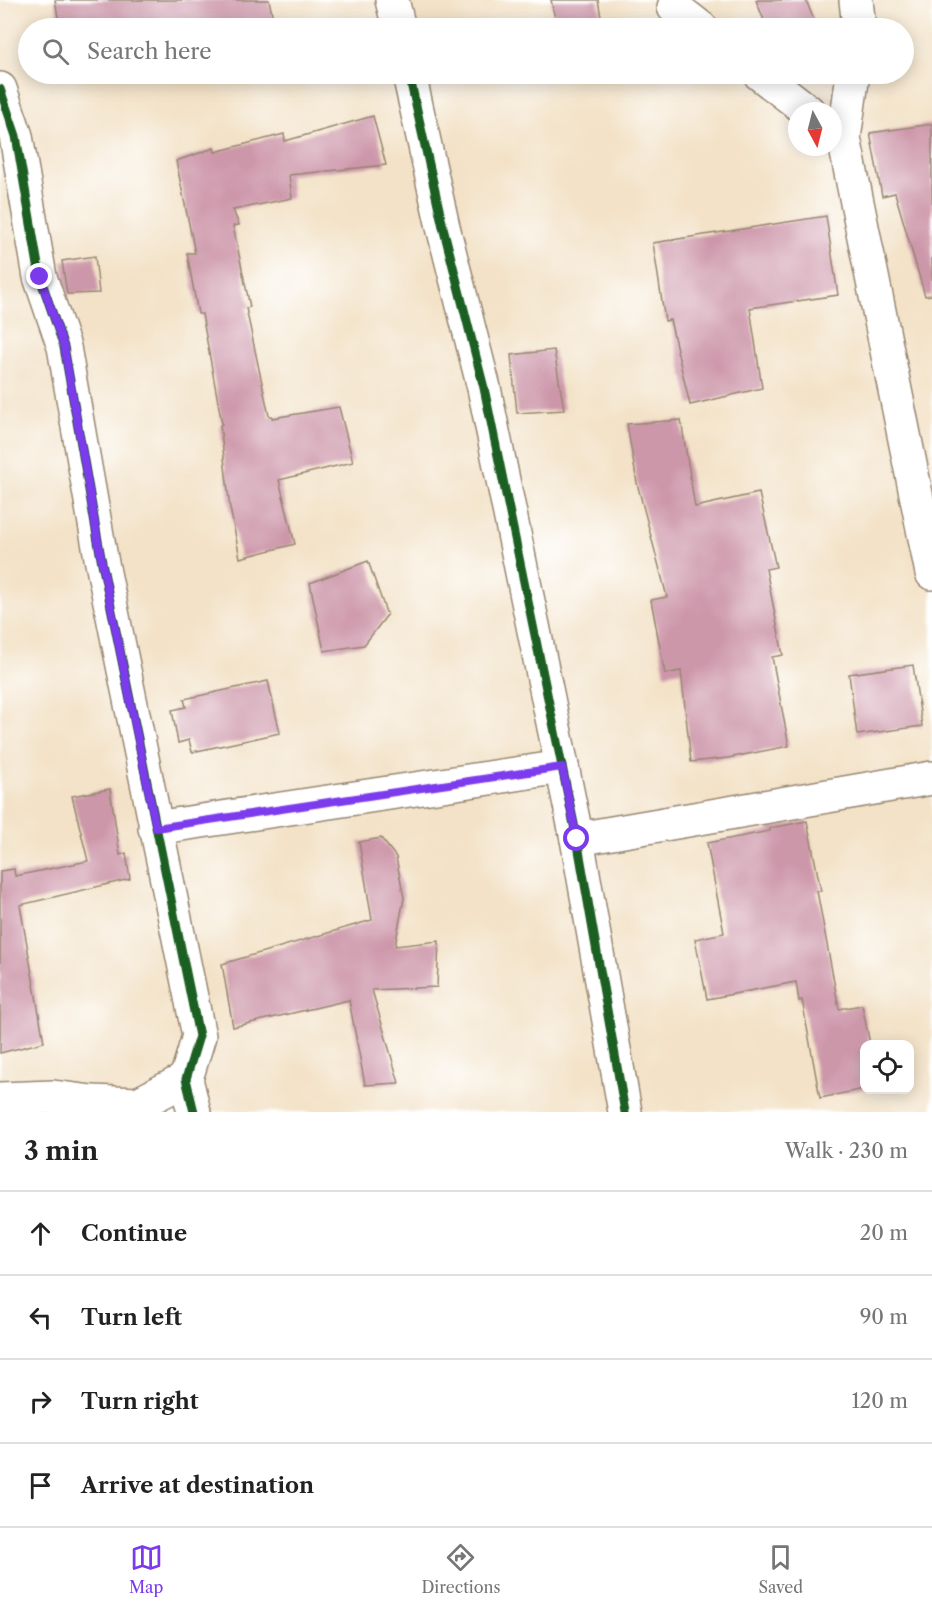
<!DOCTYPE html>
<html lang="en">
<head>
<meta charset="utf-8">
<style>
  :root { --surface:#fff; --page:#f2f2f2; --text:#222; --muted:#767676; --line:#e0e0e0; --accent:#7c3aed }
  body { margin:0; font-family:"Libre Caslon Text",serif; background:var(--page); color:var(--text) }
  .controls { position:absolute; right:18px; bottom:18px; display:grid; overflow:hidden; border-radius:12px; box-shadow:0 3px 15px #0003 }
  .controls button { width:54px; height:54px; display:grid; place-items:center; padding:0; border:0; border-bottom:2px solid var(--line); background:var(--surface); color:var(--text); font:30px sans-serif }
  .compass { position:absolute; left:788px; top:102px; width:54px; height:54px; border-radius:50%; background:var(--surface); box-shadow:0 3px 15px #0003; rotate:173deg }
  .stop { position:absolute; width:18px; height:18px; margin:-14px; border:4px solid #7c3aed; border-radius:50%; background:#fff }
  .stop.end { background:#7c3aed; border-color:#fff; box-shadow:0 2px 6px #0008 }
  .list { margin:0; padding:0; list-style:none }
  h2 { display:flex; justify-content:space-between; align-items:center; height:78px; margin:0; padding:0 24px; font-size:26px }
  h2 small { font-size:20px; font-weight:400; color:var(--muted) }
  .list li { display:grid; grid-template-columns:39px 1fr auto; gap:18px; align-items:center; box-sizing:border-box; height:84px; padding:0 24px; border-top:2px solid var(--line) }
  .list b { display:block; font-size:22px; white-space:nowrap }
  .list em { font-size:20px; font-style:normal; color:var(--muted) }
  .icon { flex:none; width:33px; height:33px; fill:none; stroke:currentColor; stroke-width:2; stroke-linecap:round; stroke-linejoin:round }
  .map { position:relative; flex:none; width:932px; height:1112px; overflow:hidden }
  .search { position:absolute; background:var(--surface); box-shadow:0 3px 15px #0003; left:18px; right:18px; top:18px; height:66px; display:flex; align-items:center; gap:15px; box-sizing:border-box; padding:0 21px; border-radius:33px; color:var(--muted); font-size:22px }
  .sheet { height:414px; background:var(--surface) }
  nav { display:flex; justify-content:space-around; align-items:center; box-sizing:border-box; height:84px; border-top:2px solid var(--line); background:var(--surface); font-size:16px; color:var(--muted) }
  nav a { display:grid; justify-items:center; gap:3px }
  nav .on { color:var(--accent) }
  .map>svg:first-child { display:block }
</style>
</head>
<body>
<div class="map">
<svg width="932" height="1112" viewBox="0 0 932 1112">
  <rect width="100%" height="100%" fill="#fff"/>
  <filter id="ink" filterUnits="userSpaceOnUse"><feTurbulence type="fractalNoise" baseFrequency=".0167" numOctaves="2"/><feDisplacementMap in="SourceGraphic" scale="12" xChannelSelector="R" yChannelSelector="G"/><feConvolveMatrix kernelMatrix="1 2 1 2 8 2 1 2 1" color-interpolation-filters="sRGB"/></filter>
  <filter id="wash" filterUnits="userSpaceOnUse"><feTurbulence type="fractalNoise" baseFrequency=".008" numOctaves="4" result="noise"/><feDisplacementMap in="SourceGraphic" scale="24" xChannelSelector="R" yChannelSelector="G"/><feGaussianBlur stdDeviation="1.35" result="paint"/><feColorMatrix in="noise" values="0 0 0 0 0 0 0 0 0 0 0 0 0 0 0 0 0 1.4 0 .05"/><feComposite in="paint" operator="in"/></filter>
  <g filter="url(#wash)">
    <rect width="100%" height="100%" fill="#f3e2c7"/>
    <g id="blocks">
      <g fill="#cd97aa">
        <path d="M55,0H269L275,28H60Z"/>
        <path d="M551,0H598L603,28H557Z"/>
        <path d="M756,0H806L817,28H767Z"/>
        <path d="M373,116L386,165L289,175L292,198L233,210L239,225L233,226L250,307L246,308L269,416H272V418L339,407L353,462L279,480L295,544L240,558L230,508L220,425L222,424L202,314H198L187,253H195L176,161L214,148L215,152L284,134L285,141Z"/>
        <path d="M932,124V295L925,296L895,193L882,196L870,133Z"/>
        <path d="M826,216L838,295L750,308L762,388L690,405L670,320L665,321L653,243Z"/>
        <path d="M95,256L99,293L67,294L62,261Z"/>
        <path d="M554,350L564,410L517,413L511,355Z"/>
        <path d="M681,420L695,507L759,493L776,567L766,569L783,655L772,657L789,746L728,758L691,762L681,671L665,674L651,600L667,597L637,483L627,424Z"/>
        <path d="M368,561L387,615L364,645L324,651L310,583Z"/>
        <path d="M913,665L922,726L857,735L849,674Z"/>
        <path d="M268,681L280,733L192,752L189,740L178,743L172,710L186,707L184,699Z"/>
        <path d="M110,789L120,855L126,853L130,879L20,905L44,1042L0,1053V871L14,869L15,876L88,861L72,796Z"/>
        <path d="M807,821L821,891H817L839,1009L862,1005L870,1044H864V1089L820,1098L802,1000L799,1001L796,982L707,999L695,939L724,933L707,843L770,831V828Z"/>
        <path d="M381,838L396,857L404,898L395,946L439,941L437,987L372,990L399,1083L365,1085L349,1000L233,1027L222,964L372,920L359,842Z"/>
      </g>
    </g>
  </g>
  <g filter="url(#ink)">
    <use href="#blocks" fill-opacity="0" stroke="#978672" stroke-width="1.5"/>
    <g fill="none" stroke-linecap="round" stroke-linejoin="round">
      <g stroke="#978672" stroke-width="36">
        <g id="minor">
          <path d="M392,0L399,28"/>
          <path d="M856,0L859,28"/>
          <path d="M674,7L701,28"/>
          <path d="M409,74L443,227L484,388L577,839L625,1112"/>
          <path d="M760,74L808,111"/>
          <path d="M853,74L844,138L932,573"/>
          <path d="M0,89L16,136L40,277L64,347L101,558L199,1036L186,1079L194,1112"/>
          <path d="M155,828L562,767"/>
          <path d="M577,839L932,778"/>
          <path d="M0,1099L53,1097L92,1102L138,1104L186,1079"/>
        </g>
      </g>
      <use href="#minor" stroke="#fff" stroke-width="33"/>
      <g stroke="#fff" stroke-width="13">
        <g id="cycleway">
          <path d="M409,74L443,227L484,388L577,839L625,1112"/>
          <path d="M0,89L16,136L40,277L64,347L101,558L199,1036L186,1079L194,1112"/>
        </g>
      </g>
      <use href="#cycleway" stroke="#1b5e20" stroke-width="9"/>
    </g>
  </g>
  <g fill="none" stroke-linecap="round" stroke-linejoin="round" filter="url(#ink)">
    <path stroke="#7c3aed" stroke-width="8" d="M40,277L64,347L101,558L156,828L562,767L577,839"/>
  </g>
</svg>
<div class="controls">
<button><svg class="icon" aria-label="locate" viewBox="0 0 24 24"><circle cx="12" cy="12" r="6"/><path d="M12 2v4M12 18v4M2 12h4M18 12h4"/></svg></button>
</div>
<svg class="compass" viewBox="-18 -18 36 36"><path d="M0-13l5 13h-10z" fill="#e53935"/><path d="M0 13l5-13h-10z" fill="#767676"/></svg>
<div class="stop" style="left:577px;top:839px"></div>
<div class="stop end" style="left:40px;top:277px"></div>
<div class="search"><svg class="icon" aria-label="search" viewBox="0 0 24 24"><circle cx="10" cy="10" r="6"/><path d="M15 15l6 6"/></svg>Search here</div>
</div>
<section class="sheet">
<h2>3 min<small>Walk · 230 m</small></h2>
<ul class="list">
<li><svg class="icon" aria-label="ahead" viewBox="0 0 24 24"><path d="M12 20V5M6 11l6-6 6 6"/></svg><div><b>Continue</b></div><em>20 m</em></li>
<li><svg class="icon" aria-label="left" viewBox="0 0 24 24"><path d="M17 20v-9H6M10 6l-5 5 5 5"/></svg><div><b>Turn left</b></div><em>90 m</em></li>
<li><svg class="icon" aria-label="right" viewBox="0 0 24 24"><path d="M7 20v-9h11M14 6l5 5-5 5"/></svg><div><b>Turn right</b></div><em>120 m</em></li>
<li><svg class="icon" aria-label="arrive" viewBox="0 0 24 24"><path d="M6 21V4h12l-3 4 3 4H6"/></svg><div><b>Arrive at destination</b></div></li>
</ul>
</section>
<nav>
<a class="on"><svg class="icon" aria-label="map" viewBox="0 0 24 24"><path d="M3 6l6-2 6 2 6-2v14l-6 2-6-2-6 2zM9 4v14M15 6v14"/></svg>Map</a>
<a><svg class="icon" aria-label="directions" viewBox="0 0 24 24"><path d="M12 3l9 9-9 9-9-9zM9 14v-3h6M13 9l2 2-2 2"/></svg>Directions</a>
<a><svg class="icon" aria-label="saved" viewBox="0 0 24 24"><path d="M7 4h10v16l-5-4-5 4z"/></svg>Saved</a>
</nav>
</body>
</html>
